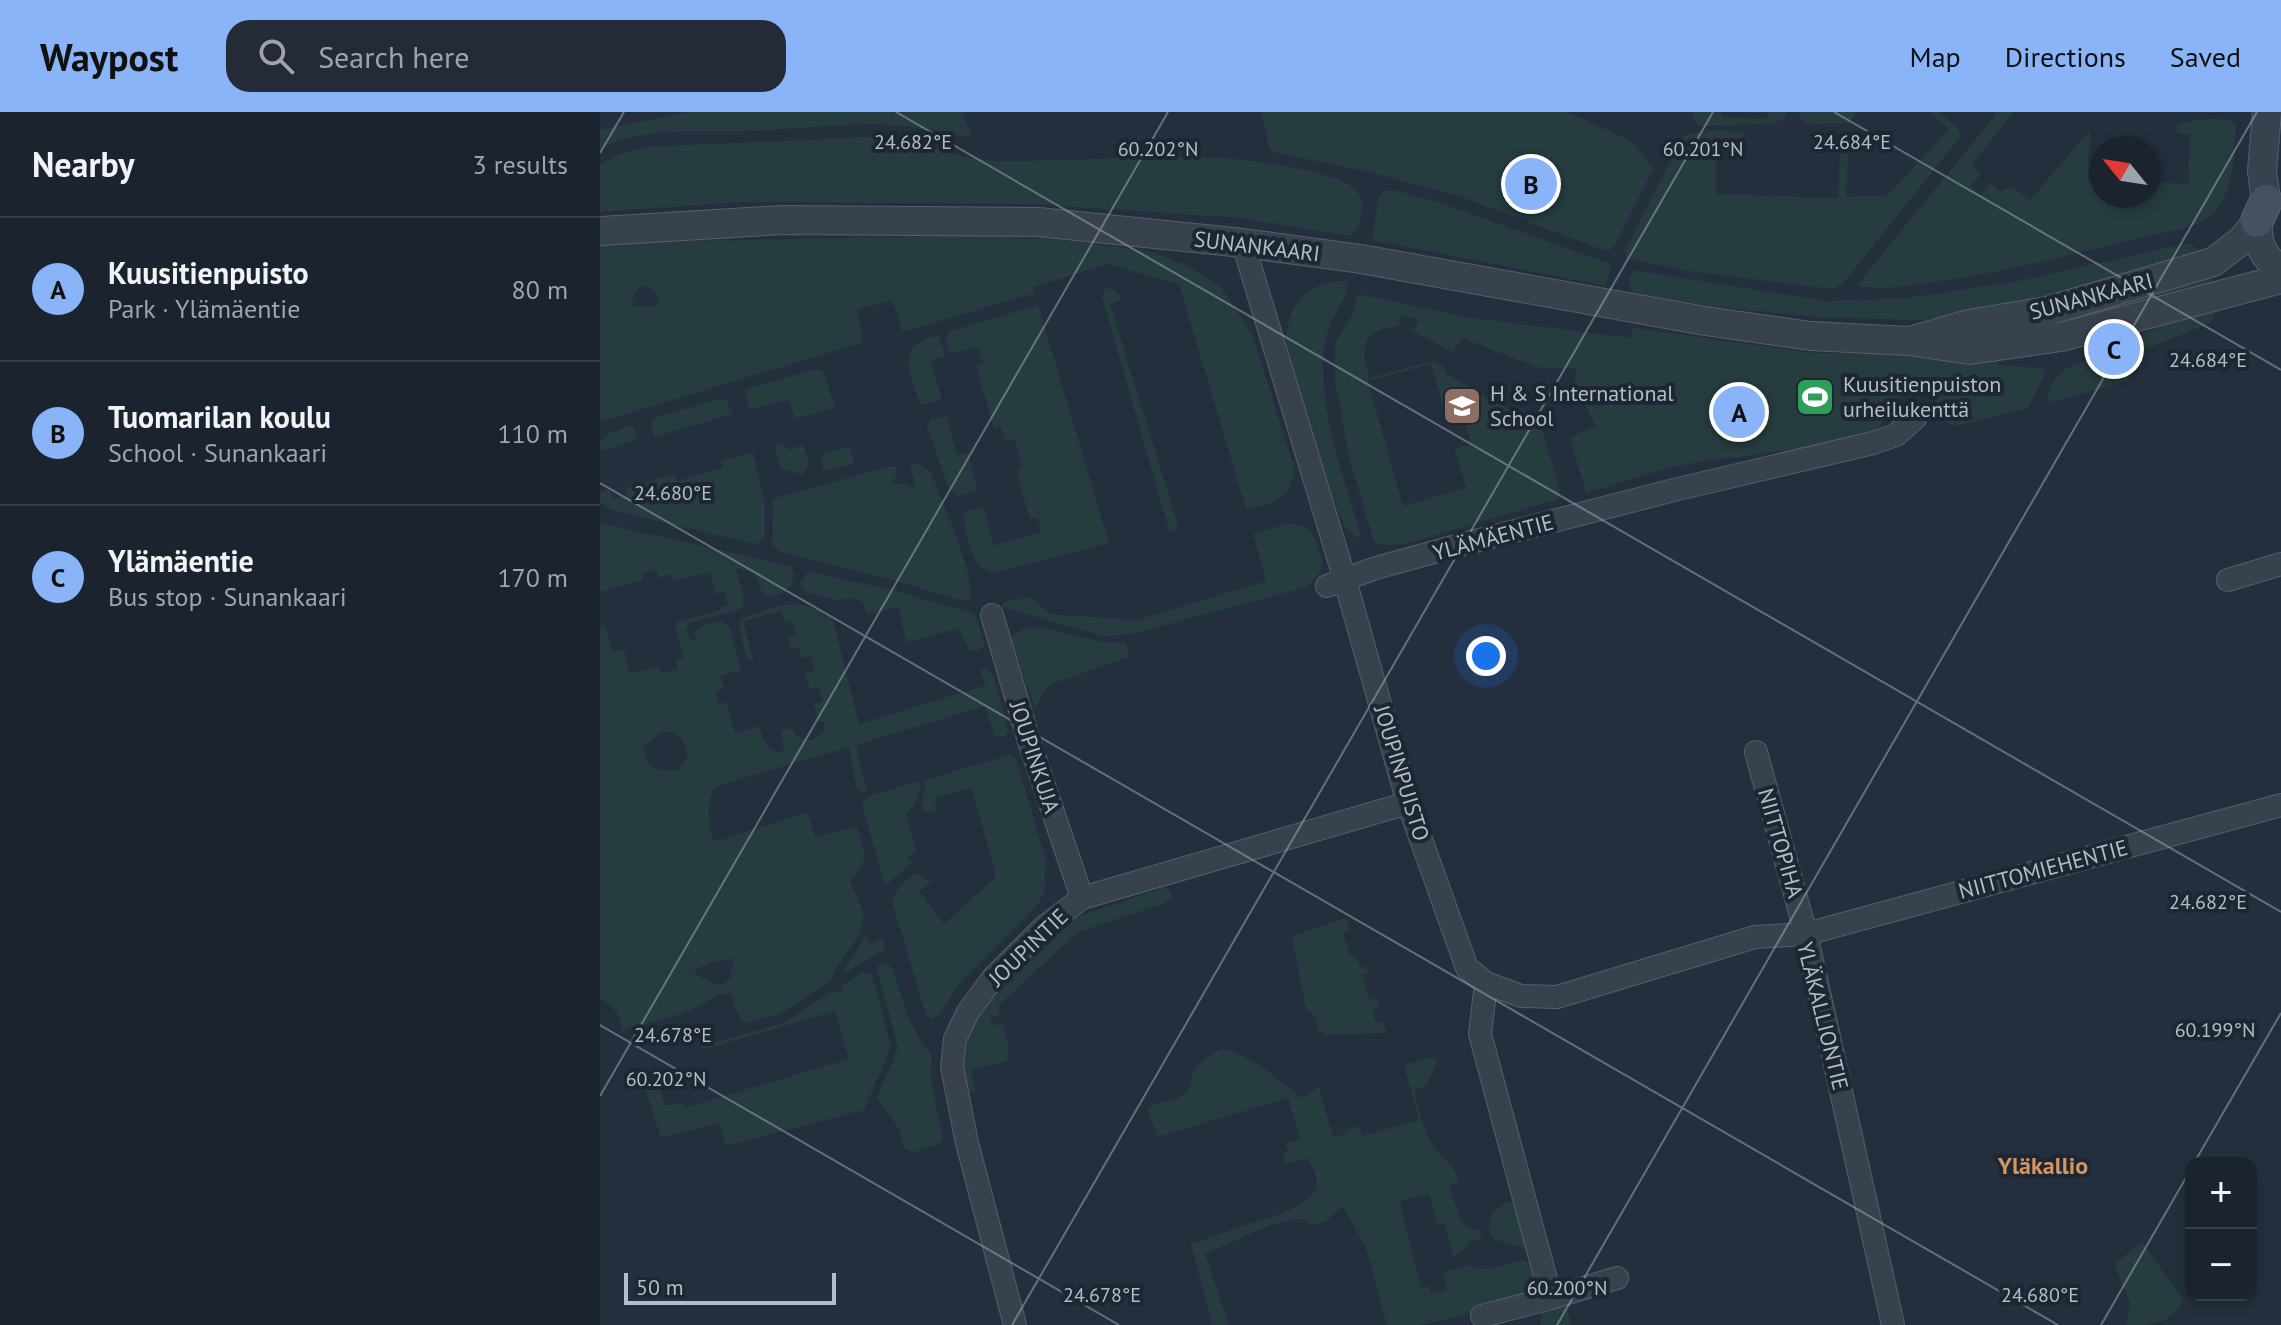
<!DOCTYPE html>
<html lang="en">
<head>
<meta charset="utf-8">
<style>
  :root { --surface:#1b232e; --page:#242b36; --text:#f1f3f6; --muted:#a0a4aa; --line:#39404a; --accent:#8ab4f8 }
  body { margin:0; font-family:"PT Sans",sans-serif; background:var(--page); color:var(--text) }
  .controls { position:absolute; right:24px; bottom:24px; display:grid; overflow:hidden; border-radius:16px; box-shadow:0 4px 12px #0003 }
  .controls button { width:72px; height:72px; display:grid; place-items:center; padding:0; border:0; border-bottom:2px solid var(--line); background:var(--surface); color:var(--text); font:40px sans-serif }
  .compass { position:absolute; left:1489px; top:24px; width:72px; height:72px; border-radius:50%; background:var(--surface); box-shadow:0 4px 12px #0003; rotate:300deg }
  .scale { position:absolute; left:24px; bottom:20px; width:212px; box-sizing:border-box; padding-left:8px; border:4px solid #b4bcc9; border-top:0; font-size:22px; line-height:28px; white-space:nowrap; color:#b4bcc9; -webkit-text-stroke:6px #1d2633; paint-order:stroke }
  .you { position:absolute; left:886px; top:544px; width:28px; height:28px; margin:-20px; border:6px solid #fff; border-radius:50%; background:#1a73e8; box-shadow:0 0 0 12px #1a73e833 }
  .badge { display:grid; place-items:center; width:52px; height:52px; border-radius:50%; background:var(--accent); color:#111; font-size:26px; font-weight:700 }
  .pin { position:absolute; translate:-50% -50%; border:4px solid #fff; box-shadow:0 2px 8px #0006 }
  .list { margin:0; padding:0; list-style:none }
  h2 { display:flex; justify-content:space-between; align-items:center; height:104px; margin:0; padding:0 32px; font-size:34px }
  h2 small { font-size:26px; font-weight:400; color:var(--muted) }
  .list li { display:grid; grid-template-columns:52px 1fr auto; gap:24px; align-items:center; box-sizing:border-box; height:144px; padding:0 32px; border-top:2px solid var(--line) }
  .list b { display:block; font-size:30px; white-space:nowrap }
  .list p { margin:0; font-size:26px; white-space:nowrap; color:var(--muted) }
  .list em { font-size:26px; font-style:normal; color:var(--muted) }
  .icon { flex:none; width:44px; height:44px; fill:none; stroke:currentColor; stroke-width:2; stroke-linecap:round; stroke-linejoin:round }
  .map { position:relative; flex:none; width:1681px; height:1213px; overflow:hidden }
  header { display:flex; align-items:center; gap:48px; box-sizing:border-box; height:112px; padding:0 40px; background:var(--accent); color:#111 }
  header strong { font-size:38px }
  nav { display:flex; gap:44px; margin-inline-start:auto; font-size:28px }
  .search { width:560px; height:72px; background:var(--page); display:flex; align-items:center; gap:20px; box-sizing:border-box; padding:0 28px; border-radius:24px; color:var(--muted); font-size:30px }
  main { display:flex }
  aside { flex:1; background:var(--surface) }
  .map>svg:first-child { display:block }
</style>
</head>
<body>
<header>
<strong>Waypost</strong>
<div class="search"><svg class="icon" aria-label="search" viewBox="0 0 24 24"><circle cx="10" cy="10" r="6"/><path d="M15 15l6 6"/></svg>Search here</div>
<nav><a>Map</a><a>Directions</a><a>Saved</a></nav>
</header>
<main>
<aside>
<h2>Nearby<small>3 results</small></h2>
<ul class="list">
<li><span class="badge">A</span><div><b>Kuusitienpuisto</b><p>Park · Ylämäentie</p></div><em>80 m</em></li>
<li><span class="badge">B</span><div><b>Tuomarilan koulu</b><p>School · Sunankaari</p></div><em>110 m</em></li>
<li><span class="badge">C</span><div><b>Ylämäentie</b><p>Bus stop · Sunankaari</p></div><em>170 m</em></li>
</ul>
</aside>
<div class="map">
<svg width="1681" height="1213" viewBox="0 0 1681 1213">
  <rect width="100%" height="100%" fill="#242f3e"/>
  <g fill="#263c3f" fill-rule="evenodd">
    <path d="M90,0H362L372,26C350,22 328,17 305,14C254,9 202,17 151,19C100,21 47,13 0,37V18Z"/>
    <path d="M661,0H967L1032,29L1053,57L1015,133L1010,138H1003L859,84L773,61L673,40L669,36Z"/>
    <path d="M1093,0H1122V5L1167,7L1168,0H1187L1185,6L1173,12L1101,14L1098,13L1092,6Z"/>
    <path d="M1199,0H1257L1249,11L1208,12L1201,8Z"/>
    <path d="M1329,0H1339L1359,17L1360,25L1243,172L1234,176H1226L1086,159L1026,146V137L1082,26C1097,15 1123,20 1142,19L1145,22L1141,27L1116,28V82L1238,86L1240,43L1248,41L1246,85L1288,83L1349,17Z"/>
    <path d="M1398,0H1413L1372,53L1381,62L1371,74L1381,83L1391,71L1400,79L1412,74L1430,88L1490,18L1488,68L1501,69V84H1549V70L1588,72L1590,22L1577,21V13C1596,8 1617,3 1636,11C1633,43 1636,78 1612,103C1598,117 1562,120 1543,125C1472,143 1400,161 1327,171C1306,174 1281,178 1260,174L1258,172Z"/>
    <path d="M285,24C324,29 358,48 398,49C473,50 548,42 623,46C650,47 726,59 748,72C758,78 763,86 762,97C760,108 759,117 751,124L638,106L432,92L143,90L0,100V52L22,41L45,35Z"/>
    <path d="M793,78L838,90L1011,152L1006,174L772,128L778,87L784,79Z"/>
    <path d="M373,123L465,128L548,139L584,152L621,175L652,222L695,358C689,389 675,391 646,397L579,173L509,152L433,175L435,181L303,220L292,188L257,198L263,223L261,231L0,310V131ZM44,174C53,175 55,180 59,187L57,195H33C31,185 35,177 44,174Z"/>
    <path d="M1589,131L1605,142L1488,176L1406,194L1321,208L1213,205L1117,195L1034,181L1028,172L1030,164L1034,158L1225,189L1307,186L1419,169Z"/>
    <path d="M1610,165L1611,172L1506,202L1445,213Z"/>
    <path d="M746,169L748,173L747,180C740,195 727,214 725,231C715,292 745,366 761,424L759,426L747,418L725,371L686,229C690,188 705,171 746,169Z"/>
    <path d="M509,176L515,179L522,187L510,192L578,413L575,420L569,418L502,185L504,178Z"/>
    <path d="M758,182L872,206L1031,226L1033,216L1214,241L1399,240L1398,253L1442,256L1446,260L1428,296L1357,314L1345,310C1342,292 1329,274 1308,281C1287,288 1287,317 1267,324C1245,333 1218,335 1195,337C1171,340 1147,344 1122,347C1076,351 1030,368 986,381L970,325L996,314L974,273L976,257L937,255L862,226L853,240L810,218L811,216L816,217L818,207L801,204L799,214C760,221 761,230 769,266L832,249L847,256L845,261L936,313L943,321L960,377L958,387L808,431C796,433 786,435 774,430L749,345L735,268V231L752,203ZM831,252L845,301L861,297L871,332L855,337L866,376L803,394L768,269Z"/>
    <path d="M438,193L509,431L394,461C369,456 368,426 363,404L365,400L383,394L394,433L441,420L438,406L430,407L416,358L422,356L414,327L405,329L400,314L394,316L376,254L383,252L378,235L350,242L345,226L350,219Z"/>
    <path d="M1616,193L1618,199L1610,211L1544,238L1539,236L1536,228L1538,225L1577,206Z"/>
    <path d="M337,224L340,225L345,244L331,248L342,287L323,293L319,290C310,261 294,231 337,224Z"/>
    <path d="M1520,245L1530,249L1532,257L1528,269L1467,286L1447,290C1452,258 1471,251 1500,247L1502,253L1521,249Z"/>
    <path d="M216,257L222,258L225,263L235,296L195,307L189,287L150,298L145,281L146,277Z"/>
    <path d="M120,287L126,288L133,302L54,325L51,310L56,305Z"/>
    <path d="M347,303L357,343L368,340L378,378L359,384L349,377L327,314L330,309Z"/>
    <path d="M29,314L34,315L37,328L0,339V330L8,322Z"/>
    <path d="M184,331L187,338L203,333L209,352L202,363L181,356L174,334Z"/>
    <path d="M250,334L254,352L225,359L223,358L222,342Z"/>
    <path d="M153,340L165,391V424L160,430L154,432L12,398L0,391V381L9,377L13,387L27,383L25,376L74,362L77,369L123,356L121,349Z"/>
    <path d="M319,352L331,360C342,391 372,454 371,485L368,488H360L289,467L181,440L170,431L173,425L172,387L291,354L296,355L298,360L292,371L306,372L316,377L310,353Z"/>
    <path d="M0,411L190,454L194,459L192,473L181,482L167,485L162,480L155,462L142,457H136C138,469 148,485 141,497L89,511L86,518L91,529L96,528L94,519L102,514L121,509L130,516L141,558L121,564L124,576L116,579L119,593L127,591L135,621L159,615C164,627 165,638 179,640L184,637L181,619L192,616L196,624L211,628L220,624L225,617L224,610L218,609L214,592L223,589L219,574L209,577L205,562L215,559L211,544L201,546L198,535L191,537L187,525L196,523L192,508L184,510L181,499L143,509L153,547L150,548L146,546L139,514L141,507L145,505C183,493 198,482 233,508L259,612L386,573L380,559L383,556L389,558L393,563L408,618L405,624L395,625L385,594L256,633L267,678L263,680L257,678L249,635L120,673L113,678C108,694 107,710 113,727L117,729L208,700L215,725L257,714C264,738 271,750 250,769C254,781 263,794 263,806C264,828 236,847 231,869L181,901L147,911L142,909L135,895L132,882C116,880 105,892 91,898C69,907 45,910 22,919C20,902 14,894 0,886V514L5,513L13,540L24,537L30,562L59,554L62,561L77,557L75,548L83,546L74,511L120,498V495L128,493L124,479L116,481L110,460L73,469L72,462L59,465L56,458L42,462L43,468L0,480ZM74,620L82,628L88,643L78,658C59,661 45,655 44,635L60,621ZM133,846L131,865L121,874L95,863L96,857L110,851Z"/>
    <path d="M685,412C705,412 712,416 718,435C720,441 723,448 722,454C720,463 713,469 706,475L528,523L502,524L402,495L404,490L430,485L451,502L537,508L666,469L653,422Z"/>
    <path d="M211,460L292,478L375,502L385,532L379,538L370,539L358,516L307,531L298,495L270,502L267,501L263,491L258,487L251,486L237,488L205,480L200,472L206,462Z"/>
    <path d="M440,515L501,530L526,531L529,545L449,573L435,596L411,528C417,516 427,516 440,515Z"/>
    <path d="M409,643L416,646L446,749L444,781L436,795L358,873L339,904L331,906L326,903L292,790C294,777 306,769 316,761L331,770L319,780L344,812L396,765L372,676L334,686L337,698L327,701L322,698L325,668Z"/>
    <path d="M320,669C321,679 315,698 306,701L317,741L307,744L312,751L287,772L284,771L262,692L268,684Z"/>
    <path d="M563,776L568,777L571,782V787L565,791L478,820L398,894L400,902L390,906L392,914L403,911L409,938L407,949L370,958L375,979L367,980L364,949L370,917L382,892L432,843L474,806Z"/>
    <path d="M746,806L750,819L743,821L750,844L756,843L760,856L767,854L768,861L762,863L769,888L777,886L779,895L773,897L776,911L783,909L786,921L727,923L719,919L715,904L706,898L692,824Z"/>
    <path d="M266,823L270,832L283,826L285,837L241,863Z"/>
    <path d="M284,850L292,856C302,884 310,920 331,942L332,974L343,1027L341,1031L314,1040L304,1036L298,1015L277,986L298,936L277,855Z"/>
    <path d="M262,860L272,863L291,935L264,998L126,1034L119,1011L61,1026L45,976L47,971L57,966L65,994L82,990L84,996L249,947L235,899L102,938L101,934L184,911L229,881L242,880V874Z"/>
    <path d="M621,937C649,941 680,968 701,986L719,975L733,1025L745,1022V1018L759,1014L762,1024L819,1008L804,953L831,945L836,947L837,951L826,974L814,978C819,996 822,1017 833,1033C842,1048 854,1051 859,1069L850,1074C850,1082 853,1086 856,1094C861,1111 863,1116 883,1119L879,1127L869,1130L865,1138L853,1145L845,1112L837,1113L829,1082L800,1089L821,1176L829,1174L831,1182L847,1178L843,1160L868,1153L877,1157L893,1156L923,1148L939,1155L940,1172L934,1181L877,1200L820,1213H787L766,1136L743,1094L725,1110L710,1114C707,1110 706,1108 700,1107C682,1105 625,1134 605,1142L629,1213H612L591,1132C609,1126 626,1119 645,1113C665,1106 716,1097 717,1069C717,1060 711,1053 707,1046L683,1053L685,1041L688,1039L686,1032L700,1027L688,986L557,1025L547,995L581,985L589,978L594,958L610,943Z"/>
    <path d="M908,1090L916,1091L929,1138L896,1128C886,1121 889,1110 892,1100Z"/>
    <path d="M1542,1130L1584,1189C1568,1213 1554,1213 1527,1213L1530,1191L1514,1152Z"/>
    <path d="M966,1191L971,1213H941V1198Z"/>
  </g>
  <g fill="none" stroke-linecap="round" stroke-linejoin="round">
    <g stroke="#565f6c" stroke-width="24">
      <g id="minor">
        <path d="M643,131L745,468L808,691L867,856L886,871L921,884L957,885L1155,825L1206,822L1681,693"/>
        <path d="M1628,468L1681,452"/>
        <path d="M727,474L776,456L856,434L1074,378L1273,331L1296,323L1315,306"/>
        <path d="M392,503L429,629L482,786"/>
        <path d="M1156,640L1206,822L1293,1213"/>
        <path d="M951,1186L1017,1166"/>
        <path d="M882,1204L951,1186L880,922L886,871"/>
        <path d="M415,1213L367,1031L352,955L355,927L368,900L393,866L444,815L482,786L808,691"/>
      </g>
    </g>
    <g stroke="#565f6c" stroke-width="30">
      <g id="tertiary">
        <path d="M1666,89L1662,59L1667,0"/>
        <path d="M1657,109C1659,134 1660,143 1681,157"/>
        <path d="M0,119L183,108L438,110L643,131L761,147L1105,209L1211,224L1309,229L1370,238L1461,225L1681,167"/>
        <path d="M1317,227L1369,212L1447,199L1613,150L1642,128L1657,109"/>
      </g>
    </g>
    <g stroke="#565f6c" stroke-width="34">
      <path id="secondary" d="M1657,109L1666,89"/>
    </g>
    <use href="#minor" stroke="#38414e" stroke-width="22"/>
    <use href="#tertiary" stroke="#38414e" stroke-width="28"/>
    <use href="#secondary" stroke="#465061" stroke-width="32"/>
  </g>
  <path fill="none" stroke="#b4bcc9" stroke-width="2" stroke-opacity="0.45" d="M296,0L1681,800M1234,0L1681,258M0,41L24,0M0,371L1458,1213M0,913L519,1213M0,984L568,0M1594,1051L1681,901M412,1213L1113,0M957,1213L1657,0M1501,1213L1591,1057"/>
  <defs>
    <g id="stadium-square" transform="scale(2)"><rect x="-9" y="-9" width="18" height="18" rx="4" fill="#2e9e5b" stroke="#1d2633"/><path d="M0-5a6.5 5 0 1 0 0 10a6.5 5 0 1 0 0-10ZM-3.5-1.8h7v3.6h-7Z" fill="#fff"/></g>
    <g id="school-square" transform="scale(2)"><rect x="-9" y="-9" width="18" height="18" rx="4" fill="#8d6e63" stroke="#1d2633"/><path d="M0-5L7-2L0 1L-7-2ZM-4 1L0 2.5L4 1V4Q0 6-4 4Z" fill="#fff"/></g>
  </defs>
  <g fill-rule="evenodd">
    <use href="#stadium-square" x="1215" y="285"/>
    <use href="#school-square" x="862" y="294"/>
  </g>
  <g text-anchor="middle" stroke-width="8" stroke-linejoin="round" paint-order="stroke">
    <g font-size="22" fill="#b4bcc9" stroke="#1d2633">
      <text transform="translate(657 134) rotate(7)" y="8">SUNANKAARI</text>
      <text transform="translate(1491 184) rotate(-15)" y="8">SUNANKAARI</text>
      <text transform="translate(893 425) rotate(-15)" y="8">YLÄMÄENTIE</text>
      <text transform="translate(435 645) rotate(72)" y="8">JOUPINKUJA</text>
      <text transform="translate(802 661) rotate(73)" y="8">JOUPINPUISTO</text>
      <text transform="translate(1181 731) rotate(74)" y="8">NIITTOPIHA</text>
      <text transform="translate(1443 757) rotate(-15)" y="8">NIITTOMIEHENTIE</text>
      <text transform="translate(428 835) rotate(-44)" y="8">JOUPINTIE</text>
      <text transform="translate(1223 904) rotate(76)" y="8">YLÄKALLIONTIE</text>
    </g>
    <g font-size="22" fill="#b4bcc9" stroke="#1d2633" text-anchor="start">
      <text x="1243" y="280">Kuusitienpuiston<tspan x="1243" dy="25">urheilukenttä</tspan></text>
      <text x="890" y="289">H &amp; S International<tspan x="890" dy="25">School</tspan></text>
    </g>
    <g font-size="24" font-weight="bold" fill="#d59563" stroke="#1d2633">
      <text x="1443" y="1062">Yläkallio</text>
    </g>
  </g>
  <g font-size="20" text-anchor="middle" fill="#b4bcc9" stroke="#1d2633" stroke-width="8" stroke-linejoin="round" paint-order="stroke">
    <text x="313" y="37">24.682°E</text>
    <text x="1252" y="37">24.684°E</text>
    <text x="558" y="44">60.202°N</text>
    <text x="1103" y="44">60.201°N</text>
    <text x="1608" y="255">24.684°E</text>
    <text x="73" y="388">24.680°E</text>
    <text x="1608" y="797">24.682°E</text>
    <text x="1615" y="925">60.199°N</text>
    <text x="73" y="930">24.678°E</text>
    <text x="66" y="974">60.202°N</text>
    <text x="967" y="1183">60.200°N</text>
    <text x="502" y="1190">24.678°E</text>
    <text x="1440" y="1190">24.680°E</text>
  </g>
</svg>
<div class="controls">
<button>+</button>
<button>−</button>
</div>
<svg class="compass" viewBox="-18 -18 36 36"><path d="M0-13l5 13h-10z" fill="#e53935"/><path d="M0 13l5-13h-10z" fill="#a0a4aa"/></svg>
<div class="scale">50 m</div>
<div class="you"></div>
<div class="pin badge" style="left:1139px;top:300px">A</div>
<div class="pin badge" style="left:931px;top:72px">B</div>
<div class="pin badge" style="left:1514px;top:237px">C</div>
</div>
</main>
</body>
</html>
